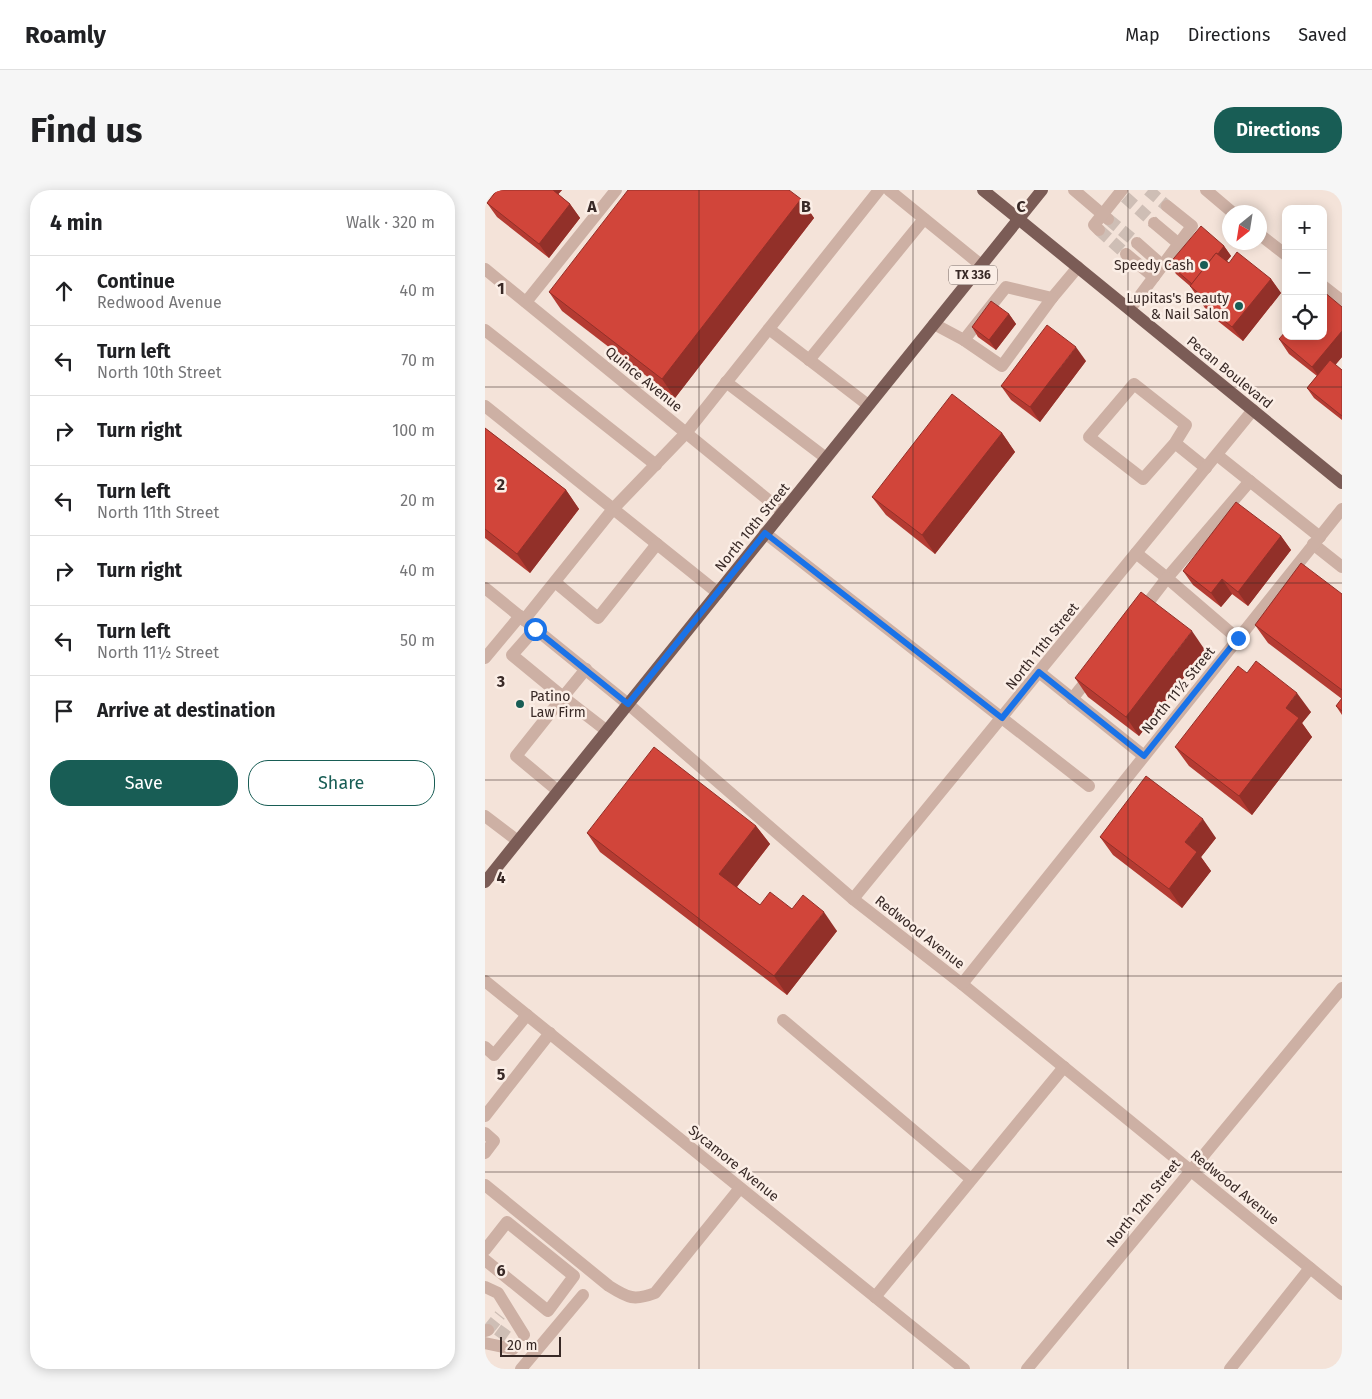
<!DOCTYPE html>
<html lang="en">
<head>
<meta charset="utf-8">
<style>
  :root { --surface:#fff; --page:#f6f6f6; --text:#202124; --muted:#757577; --line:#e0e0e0; --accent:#185d55 }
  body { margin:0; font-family:"Fira Sans",sans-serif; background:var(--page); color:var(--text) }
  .controls { position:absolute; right:15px; top:15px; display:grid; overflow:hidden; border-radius:10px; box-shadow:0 2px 12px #0003 }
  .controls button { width:45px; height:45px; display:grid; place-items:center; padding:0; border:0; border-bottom:1px solid var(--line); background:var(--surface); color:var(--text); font:25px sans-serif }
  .compass { position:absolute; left:737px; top:15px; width:45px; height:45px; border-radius:50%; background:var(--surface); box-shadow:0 2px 12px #0003; rotate:210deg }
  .scale { position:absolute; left:15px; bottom:12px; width:61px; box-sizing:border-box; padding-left:5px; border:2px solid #382926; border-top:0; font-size:14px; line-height:18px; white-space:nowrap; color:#382926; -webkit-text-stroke:4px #fbeee6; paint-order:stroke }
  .stop { position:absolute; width:15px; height:15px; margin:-11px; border:4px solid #1a73e8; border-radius:50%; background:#fff }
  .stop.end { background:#1a73e8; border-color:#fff; box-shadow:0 1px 5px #0008 }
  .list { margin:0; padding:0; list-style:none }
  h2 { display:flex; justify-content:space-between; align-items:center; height:65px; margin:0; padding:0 20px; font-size:21px }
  h2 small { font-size:16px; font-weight:400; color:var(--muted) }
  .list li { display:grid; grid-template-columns:32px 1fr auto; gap:15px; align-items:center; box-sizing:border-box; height:70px; padding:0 20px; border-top:1px solid var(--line) }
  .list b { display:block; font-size:19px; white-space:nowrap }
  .list p { margin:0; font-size:16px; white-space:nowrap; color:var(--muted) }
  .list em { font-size:16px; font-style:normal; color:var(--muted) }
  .actions { display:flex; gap:10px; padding:15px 20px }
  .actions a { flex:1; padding:11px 0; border:1px solid var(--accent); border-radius:20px; text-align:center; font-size:18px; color:var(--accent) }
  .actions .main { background:var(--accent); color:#fff }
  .icon { flex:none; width:28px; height:28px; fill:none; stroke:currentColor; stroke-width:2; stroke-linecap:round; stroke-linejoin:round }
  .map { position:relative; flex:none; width:857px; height:1179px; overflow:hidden; border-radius:20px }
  header { display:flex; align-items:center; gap:30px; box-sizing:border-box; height:70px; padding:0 25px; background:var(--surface); border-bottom:1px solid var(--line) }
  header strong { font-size:24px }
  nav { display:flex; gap:28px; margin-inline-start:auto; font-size:18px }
  .intro { display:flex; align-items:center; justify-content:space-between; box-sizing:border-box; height:120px; padding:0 30px }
  h1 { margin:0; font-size:35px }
  .button { padding:12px 22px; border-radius:20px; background:var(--accent); color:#fff; font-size:18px; font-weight:700 }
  main { display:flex; gap:30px; padding:0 30px }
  aside { flex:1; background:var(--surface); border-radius:20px; box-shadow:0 2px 12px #0003 }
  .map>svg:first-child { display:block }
</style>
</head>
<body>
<header>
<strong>Roamly</strong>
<nav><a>Map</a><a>Directions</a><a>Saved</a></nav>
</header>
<div class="intro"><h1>Find us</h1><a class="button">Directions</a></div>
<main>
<aside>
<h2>4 min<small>Walk · 320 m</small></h2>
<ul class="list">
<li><svg class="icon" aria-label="ahead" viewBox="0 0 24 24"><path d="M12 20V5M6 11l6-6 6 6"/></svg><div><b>Continue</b><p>Redwood Avenue</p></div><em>40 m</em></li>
<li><svg class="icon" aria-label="left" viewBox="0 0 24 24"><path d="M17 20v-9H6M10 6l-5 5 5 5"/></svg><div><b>Turn left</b><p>North 10th Street</p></div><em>70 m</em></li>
<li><svg class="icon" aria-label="right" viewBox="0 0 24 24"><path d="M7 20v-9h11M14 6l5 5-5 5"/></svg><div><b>Turn right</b></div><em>100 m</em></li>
<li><svg class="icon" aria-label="left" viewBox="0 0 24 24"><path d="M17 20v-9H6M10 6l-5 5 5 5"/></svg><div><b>Turn left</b><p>North 11th Street</p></div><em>20 m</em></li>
<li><svg class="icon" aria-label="right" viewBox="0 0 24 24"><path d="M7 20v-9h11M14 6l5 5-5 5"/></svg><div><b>Turn right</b></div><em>40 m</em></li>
<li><svg class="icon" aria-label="left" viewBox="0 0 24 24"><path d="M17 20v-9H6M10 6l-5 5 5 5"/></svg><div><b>Turn left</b><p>North 11½ Street</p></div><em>50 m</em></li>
<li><svg class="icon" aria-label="arrive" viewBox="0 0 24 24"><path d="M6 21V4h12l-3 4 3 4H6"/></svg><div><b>Arrive at destination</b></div></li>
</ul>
<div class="actions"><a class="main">Save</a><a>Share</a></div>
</aside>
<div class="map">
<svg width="857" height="1179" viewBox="0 0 857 1179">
  <rect width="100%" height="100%" fill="#f4e3d9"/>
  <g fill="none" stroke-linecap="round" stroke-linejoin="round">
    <g stroke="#cebeb5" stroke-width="12" stroke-dasharray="12 6" stroke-linecap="butt">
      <path d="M663,0L682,16"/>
      <path d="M640,7L669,33"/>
      <path d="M623,29L652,53"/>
      <path d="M614,40L641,64"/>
      <path d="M3,1140L15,1125"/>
      <path d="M14,1148L24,1134"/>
    </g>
    <g stroke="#cdb0a4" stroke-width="12">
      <path d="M404,0L496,75"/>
      <path d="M589,0L623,29"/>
      <path d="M721,0L747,22"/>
      <path d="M669,33L694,54"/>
      <path d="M614,40L609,35L637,0"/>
      <path d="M774,44L801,65"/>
      <path d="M652,53L678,76"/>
      <path d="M641,64L669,87"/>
      <path d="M0,79L298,322"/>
      <path d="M838,96L857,111"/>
      <path d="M41,112L131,0"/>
      <path d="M645,119L707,36L682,16"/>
      <path d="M449,134L479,150L521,97L567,108L593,77"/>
      <path d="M284,139L383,215"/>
      <path d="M0,140L171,275"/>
      <path d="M479,150L517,176L567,108"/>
      <path d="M324,170L439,29"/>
      <path d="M241,192L341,268"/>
      <path d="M0,216L233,403"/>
      <path d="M690,253L701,235L649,194L604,247L658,289L690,253L721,278"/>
      <path d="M732,265L835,347"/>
      <path d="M280,343L604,596"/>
      <path d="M828,354L857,377"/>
      <path d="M651,363L682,388L765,291"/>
      <path d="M70,392L113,428L172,354"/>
      <path d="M0,398L143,514L368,709L477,794L857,1104"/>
      <path d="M655,423L682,388L753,449"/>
      <path d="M39,430L128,319L201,243L394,0"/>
      <path d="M50,439L27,465L78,507L31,566L73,601"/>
      <path d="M0,468L35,426"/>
      <path d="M101,479L78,507L122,541"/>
      <path d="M554,482L659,566"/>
      <path d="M587,509L607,484"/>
      <path d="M0,626L33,651"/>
      <path d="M368,709L768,220"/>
      <path d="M0,791L479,1179"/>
      <path d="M477,794L857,319"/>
      <path d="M298,830L486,989"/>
      <path d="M0,857L9,865L42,825"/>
      <path d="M0,926L65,843"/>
      <path d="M0,943L9,951L0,963"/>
      <path d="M0,995L124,1096C143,1108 149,1111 170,1103L255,998"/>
      <path d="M0,1060L22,1032L89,1086L63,1121L0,1070"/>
      <path d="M0,1097L13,1103L39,1145"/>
      <path d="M390,1107L579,877"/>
      <path d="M0,1141L3,1140"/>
      <path d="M0,1153L28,1159"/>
      <path d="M36,1179L98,1105"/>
      <path d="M542,1179L857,798"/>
      <path d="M745,1179L825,1078"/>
    </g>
    <g stroke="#7b5c56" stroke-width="12">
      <path d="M498,0L857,293"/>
      <path d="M0,692L557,0"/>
    </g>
  </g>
  <g fill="#b43b32">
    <path d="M12,0H77L73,4L85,14L95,28L64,68L12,27L2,13Z"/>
    <path d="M316,9L329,28L190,208L77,121L64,102Z"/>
    <path d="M739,56L746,66L742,71L744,73L786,89L796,103L758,151L724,124L705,96L691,84L684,74Z"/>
    <path d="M857,117V167L850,175L857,180V230L829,208L822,198L832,186L804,164L794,149Z"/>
    <path d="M524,124L531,134L511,160L493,147L487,137Z"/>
    <path d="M601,171L555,232L526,210L516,196Z"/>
    <path d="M0,238L81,300L94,319L45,383L0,348Z"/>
    <path d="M517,243L530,262L450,364L401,325L387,307Z"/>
    <path d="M796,346L806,360L763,416L747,404L736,417L708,395L698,381Z"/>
    <path d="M857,404V525L851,516L857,509L783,453L770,435Z"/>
    <path d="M720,460L654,546L603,507L590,488Z"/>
    <path d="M762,483L826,522L817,533L827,547L767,625L704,576L690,557Z"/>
    <path d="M271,636L285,654L252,697L275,715L307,719L352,741L302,805L115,662L102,643Z"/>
    <path d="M615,647L731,648L716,667L726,681L697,718L628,665Z"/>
  </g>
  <g fill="#923029">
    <path d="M64,0H77L70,8Z"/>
    <path d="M316,9L329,28L190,208L177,189Z"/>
    <path d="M85,14L95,28L64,68L54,54Z"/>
    <path d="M739,56L746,66L714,104L708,94Z"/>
    <path d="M786,89L796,103L758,151L747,137Z"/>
    <path d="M524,124L531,134L511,160L504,150Z"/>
    <path d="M857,141V167L837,191L827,177Z"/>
    <path d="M591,157L601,171L555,232L545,217Z"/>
    <path d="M517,243L530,262L450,364L437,345Z"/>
    <path d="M81,300L94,319L45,383L32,364Z"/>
    <path d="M796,346L806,360L763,416L753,402Z"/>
    <path d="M737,389L747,404L736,417L726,403Z"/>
    <path d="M707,441L720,460L654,546L641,527Z"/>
    <path d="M812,503L826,522L817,533L827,547L767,625L754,606L801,518Z"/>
    <path d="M718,629L731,648L716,667L726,681L697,718L684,699L700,652Z"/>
    <path d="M271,636L285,654L247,703L234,684Z"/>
    <path d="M339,722L352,741L302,805L289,786Z"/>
  </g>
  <g fill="#d1453a" stroke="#923029">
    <path d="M12,0H68L85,14L54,54L2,13Z"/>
    <path d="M143,0H304L316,9L177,189L64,102Z"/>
    <path d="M716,36L739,56L733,64L731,63L707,94L684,74Z"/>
    <path d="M752,62L786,89L747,137L714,110L717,106L705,96L731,63L744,73Z"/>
    <path d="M838,101L857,117V141L827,177L794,149L801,141V146H838Z"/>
    <path d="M506,111L524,124L504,150L487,137Z"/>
    <path d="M562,135L591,157L545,217L516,196Z"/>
    <path d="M845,170L857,180V226L822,198Z"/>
    <path d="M467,204L517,243L437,345L387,307Z"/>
    <path d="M0,238L81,300L32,364L0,339Z"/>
    <path d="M751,312L796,346L753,402L737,389L726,403L698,381Z"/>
    <path d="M816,373L857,404V500L770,435Z"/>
    <path d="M656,402L707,441L641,527L590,488Z"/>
    <path d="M771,471L812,503L801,518L814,528L754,606L690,557L753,476L762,483Z"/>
    <path d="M857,508V521L851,516Z"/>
    <path d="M169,557L271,636L234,684L275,715L285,702L307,719L318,705L339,722L289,786L102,643Z"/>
    <path d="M661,586L718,629L700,652L712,662L684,699L615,647Z"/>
  </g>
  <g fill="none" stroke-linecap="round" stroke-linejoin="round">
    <path stroke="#1a73e8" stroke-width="6" d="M50,439L143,514L280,343L517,528L554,482L659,566L753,448"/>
  </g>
  <path fill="none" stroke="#382926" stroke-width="1" stroke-opacity="0.55" d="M214,0V1179M428,0V1179M643,0V1179M0,197H857M0,393H857M0,590H857M0,786H857M0,982H857"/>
  <g fill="#185d55" stroke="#fbeee6" stroke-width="2">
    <circle cx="719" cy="75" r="5"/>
    <circle cx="754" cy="116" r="5"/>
    <circle cx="35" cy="514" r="5"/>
  </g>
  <g text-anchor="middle" stroke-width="5" stroke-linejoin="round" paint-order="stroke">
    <rect fill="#fbeee6" stroke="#726460" stroke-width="1" x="464" y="75.5" width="48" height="19" rx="4"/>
    <g font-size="12" font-weight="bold" fill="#382926">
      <text x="488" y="89">TX 336</text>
    </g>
    <g font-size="14" fill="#382926" stroke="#fbeee6" text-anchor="end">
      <text x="709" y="80">Speedy Cash</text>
      <text x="744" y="113">Lupitas's Beauty<tspan x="744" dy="16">&amp; Nail Salon</tspan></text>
      <text x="45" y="511" text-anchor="start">Patino<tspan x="45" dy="16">Law Firm</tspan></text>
    </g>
    <g font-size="14" fill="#382926" stroke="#fbeee6">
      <text transform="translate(745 182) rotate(39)" y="5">Pecan Boulevard</text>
      <text transform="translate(159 189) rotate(39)" y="5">Quince Avenue</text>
      <text transform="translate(267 337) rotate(-51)" y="5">North 10th Street</text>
      <text transform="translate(557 456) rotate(-51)" y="5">North 11th Street</text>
      <text transform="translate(693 500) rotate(-51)" y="5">North 11½ Street</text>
      <text transform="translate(435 742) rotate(38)" y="5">Redwood Avenue</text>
      <text transform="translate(249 973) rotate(39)" y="5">Sycamore Avenue</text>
      <text transform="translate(750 997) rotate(39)" y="5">Redwood Avenue</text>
      <text transform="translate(658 1013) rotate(-51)" y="5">North 12th Street</text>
    </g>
  </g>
  <g font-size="16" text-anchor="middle" font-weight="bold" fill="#382926" stroke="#fbeee6" stroke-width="5" stroke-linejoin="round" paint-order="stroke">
    <text x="107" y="22">A</text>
    <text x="321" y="22">B</text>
    <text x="536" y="22">C</text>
    <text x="16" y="104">1</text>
    <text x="16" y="300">2</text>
    <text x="16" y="497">3</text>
    <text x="16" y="693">4</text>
    <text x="16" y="890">5</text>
    <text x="16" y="1086">6</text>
  </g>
</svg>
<div class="controls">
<button>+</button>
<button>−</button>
<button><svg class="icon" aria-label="locate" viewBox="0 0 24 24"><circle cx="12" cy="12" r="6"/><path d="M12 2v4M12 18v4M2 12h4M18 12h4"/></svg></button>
</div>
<svg class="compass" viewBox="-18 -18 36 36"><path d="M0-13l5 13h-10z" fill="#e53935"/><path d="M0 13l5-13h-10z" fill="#757577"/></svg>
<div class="scale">20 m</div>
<div class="stop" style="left:50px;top:439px"></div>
<div class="stop end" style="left:753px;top:448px"></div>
</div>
</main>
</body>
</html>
